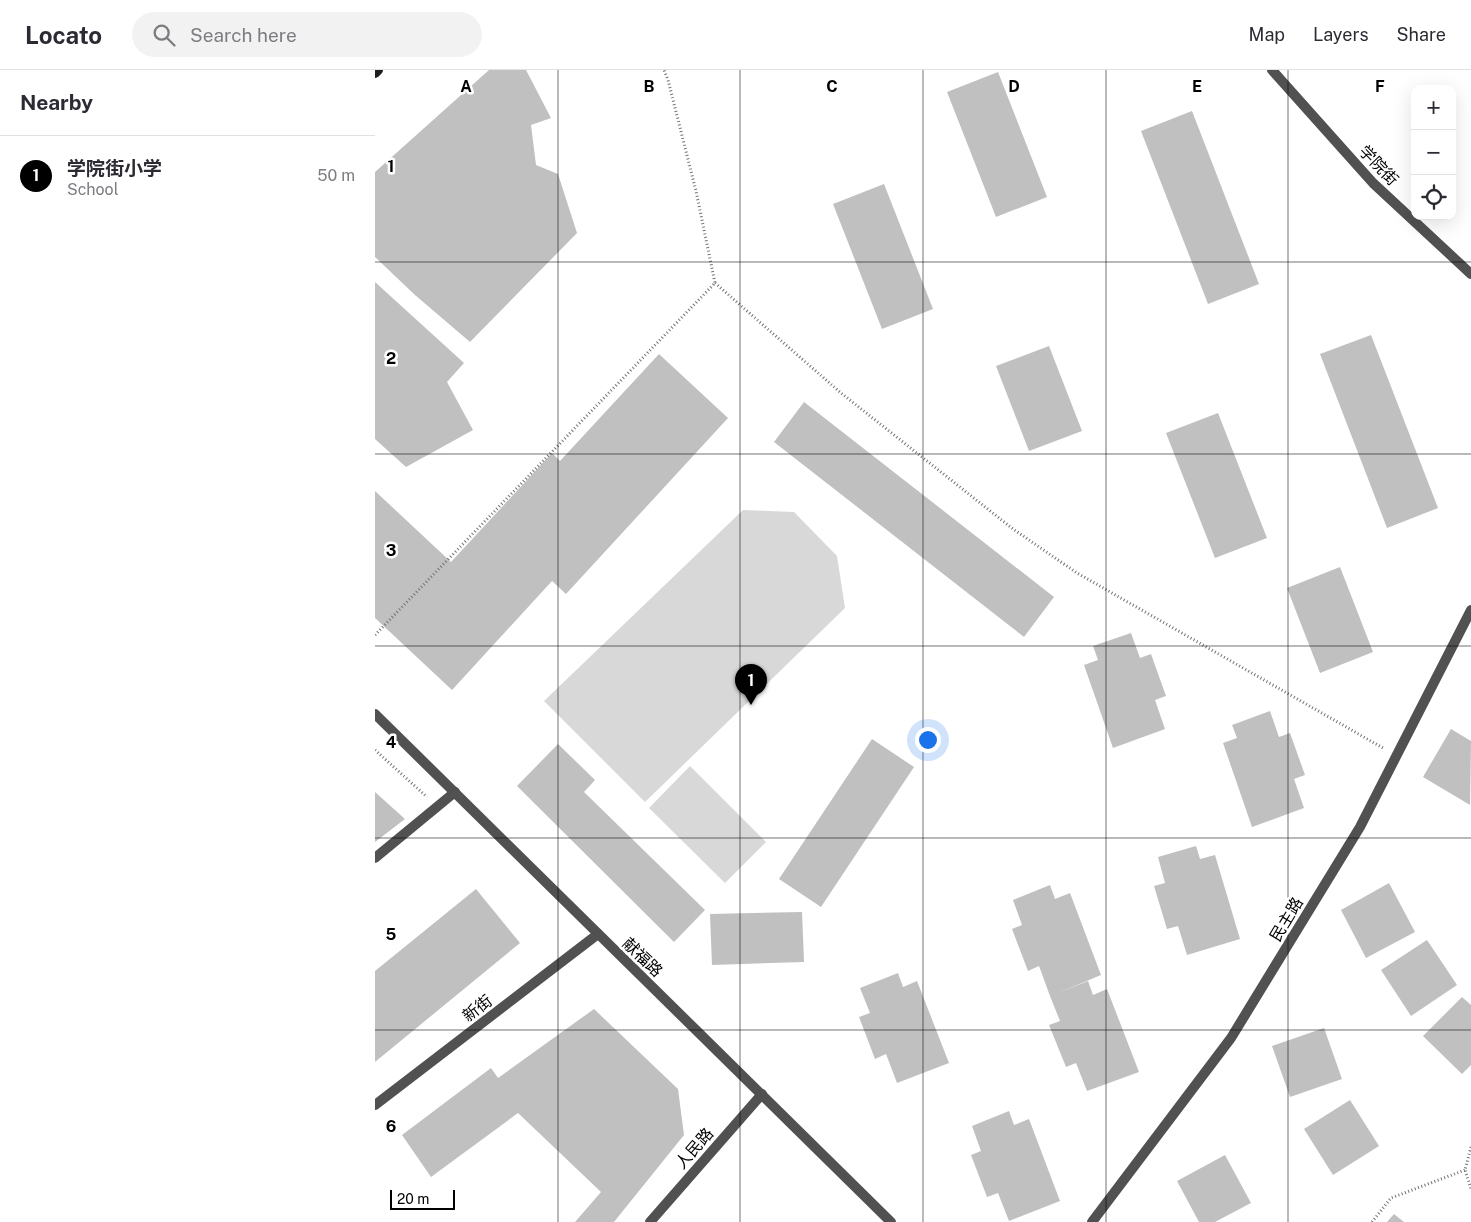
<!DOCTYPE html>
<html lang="en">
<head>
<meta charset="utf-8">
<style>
  :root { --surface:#fff; --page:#f2f2f3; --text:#2b2b33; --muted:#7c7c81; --line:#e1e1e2; --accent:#000 }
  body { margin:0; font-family:"Public Sans","Noto Sans SC",sans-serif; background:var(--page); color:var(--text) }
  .controls { position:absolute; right:15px; top:15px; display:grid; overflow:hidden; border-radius:10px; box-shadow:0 5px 20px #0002 }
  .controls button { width:45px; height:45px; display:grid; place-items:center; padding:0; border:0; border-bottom:1px solid var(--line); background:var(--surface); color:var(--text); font:25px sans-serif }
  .scale { position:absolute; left:15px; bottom:12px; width:65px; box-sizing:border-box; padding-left:5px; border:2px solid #000; border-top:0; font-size:14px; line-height:18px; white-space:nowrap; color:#000; -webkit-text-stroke:4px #fff; paint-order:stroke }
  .you { position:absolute; left:552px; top:669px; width:18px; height:18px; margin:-12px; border:4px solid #fff; border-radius:50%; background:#1a73e8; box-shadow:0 0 0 8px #1a73e833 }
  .badge { display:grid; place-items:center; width:32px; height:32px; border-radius:50%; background:var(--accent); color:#fff; font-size:16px; font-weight:700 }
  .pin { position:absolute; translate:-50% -41px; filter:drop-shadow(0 1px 2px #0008) }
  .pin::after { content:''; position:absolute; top:26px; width:18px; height:15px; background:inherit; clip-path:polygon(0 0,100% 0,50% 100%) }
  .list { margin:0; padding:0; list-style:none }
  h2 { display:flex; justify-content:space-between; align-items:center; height:65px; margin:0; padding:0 20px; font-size:21px }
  h2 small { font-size:16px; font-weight:400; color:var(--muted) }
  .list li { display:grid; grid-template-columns:32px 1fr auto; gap:15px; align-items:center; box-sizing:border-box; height:80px; padding:0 20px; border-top:1px solid var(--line) }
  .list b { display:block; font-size:19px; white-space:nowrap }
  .list p { margin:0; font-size:16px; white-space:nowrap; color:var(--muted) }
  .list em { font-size:16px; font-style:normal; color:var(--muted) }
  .icon { flex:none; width:28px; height:28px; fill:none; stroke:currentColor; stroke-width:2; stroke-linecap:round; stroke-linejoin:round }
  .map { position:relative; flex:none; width:1096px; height:1152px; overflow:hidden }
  header { display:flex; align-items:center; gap:30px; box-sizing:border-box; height:70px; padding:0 25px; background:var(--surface); border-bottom:1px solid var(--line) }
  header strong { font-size:24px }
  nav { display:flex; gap:28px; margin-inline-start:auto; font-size:18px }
  .search { width:350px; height:45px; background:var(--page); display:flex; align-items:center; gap:12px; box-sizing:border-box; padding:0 18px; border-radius:28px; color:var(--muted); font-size:19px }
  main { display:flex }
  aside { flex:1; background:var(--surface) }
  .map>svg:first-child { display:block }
</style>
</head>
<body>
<header>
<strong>Locato</strong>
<div class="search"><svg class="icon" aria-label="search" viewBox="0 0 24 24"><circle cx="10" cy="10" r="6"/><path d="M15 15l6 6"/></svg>Search here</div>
<nav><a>Map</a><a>Layers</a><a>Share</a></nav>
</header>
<main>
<aside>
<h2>Nearby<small></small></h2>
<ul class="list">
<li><span class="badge">1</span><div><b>学院街小学</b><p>School</p></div><em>50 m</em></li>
</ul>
</aside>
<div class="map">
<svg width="1096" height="1152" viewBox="0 0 1096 1152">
  <rect width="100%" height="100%" fill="#fff"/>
  <g fill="#d8d8d8">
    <path d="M368,440L419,442L462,486L470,538L270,732L169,631Z"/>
    <path d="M315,696L391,772L350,813L274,738Z"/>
  </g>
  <g fill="#c0c0c0">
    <path d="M114,0H151L176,48L156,55L161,95L183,104L202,163L95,272L40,225L0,187V102Z"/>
    <path d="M623,2L672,127L621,147L572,22Z"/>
    <path d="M817,41L884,214L833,234L766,61Z"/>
    <path d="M509,114L558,239L507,259L458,134Z"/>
    <path d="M0,212L89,293L72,312L98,360L31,397L0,369Z"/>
    <path d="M996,265L1063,438L1012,458L945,284Z"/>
    <path d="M674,276L707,361L654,381L621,296Z"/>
    <path d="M284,284L353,348L191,524L177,511L77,620L0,548V421L76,492L177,383L185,391Z"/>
    <path d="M429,332L679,527L649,567L399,372Z"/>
    <path d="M843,343L892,468L840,488L791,363Z"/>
    <path d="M965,497L998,582L945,603L912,518Z"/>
    <path d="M756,563L765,588L776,584L791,626L780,630L790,659L738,678L709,595L723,590L718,576Z"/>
    <path d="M895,641L904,667L915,663L930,705L919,709L929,738L877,757L848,673L862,668L857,655Z"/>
    <path d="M1076,659L1096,671L1095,735L1048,707Z"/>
    <path d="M497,669L539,697L446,837L404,809Z"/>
    <path d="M183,674L220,710L209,722L330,840L299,872L142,716Z"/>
    <path d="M0,722L30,749L0,772Z"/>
    <path d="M821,776L825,789L840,785L865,869L812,885L803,856L792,859L779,816L790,813L783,787Z"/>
    <path d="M1014,813L1040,862L991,888L966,840Z"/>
    <path d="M675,815L680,829L695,823L726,905L683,923L713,911L718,925L732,919L764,1002L712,1021L701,993L691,997L674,955L685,951L675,926L664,896L653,901L637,859L647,855L638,830Z"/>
    <path d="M101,819L145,873L0,992V901Z"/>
    <path d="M427,842L429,892L337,895L335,844Z"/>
    <path d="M1052,870L1082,915L1036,946L1006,900Z"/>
    <path d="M523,903L528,917L542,911L574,993L522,1013L511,984L500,989L484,947L495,943L485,918Z"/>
    <path d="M1087,927L1096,935V995L1087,1004L1048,966Z"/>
    <path d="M219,939L303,1019L309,1065L239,1152H200L226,1122L143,1043L56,1107L27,1065L116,998L123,1008Z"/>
    <path d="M949,958L967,1009L915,1027L897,976Z"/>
    <path d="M975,1030L1004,1076L958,1105L929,1059Z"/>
    <path d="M634,1041L639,1055L654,1049L685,1131L634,1151L623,1123L612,1127L596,1085L606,1081L597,1056Z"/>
    <path d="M850,1085L876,1133L840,1152H824L802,1111Z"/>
    <path d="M1019,1144L1029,1152H1012Z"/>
  </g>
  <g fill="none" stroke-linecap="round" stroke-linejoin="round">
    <g stroke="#737373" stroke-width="3" stroke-dasharray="1 2.5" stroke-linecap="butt">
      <path d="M340,213L466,323L638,459L702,503L1008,678"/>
      <path d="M0,565L340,213L321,121L293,10L289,0"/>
      <path d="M0,680L52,727"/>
      <path d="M1096,1077L1090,1100L1096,1119"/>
      <path d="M997,1152L1016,1128L1090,1100"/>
    </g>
    <path stroke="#515151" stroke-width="10" d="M0,788L80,722"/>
    <g stroke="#515151" stroke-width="10">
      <path d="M0,1035L223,864"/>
      <path d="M275,1152L387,1024"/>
    </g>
    <g stroke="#515151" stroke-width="10">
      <path d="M897,0L998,113L1096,204"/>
      <path d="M0,644L516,1152"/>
      <path d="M717,1152L856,968L985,757L1096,540"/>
    </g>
    <path stroke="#1e1e1e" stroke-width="10" d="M0,3L3,0"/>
  </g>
  <path fill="none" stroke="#000" stroke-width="1" stroke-opacity="0.55" d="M183,0V1152M365,0V1152M548,0V1152M731,0V1152M913,0V1152M0,192H1096M0,384H1096M0,576H1096M0,768H1096M0,960H1096"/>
  <g text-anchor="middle" stroke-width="5" stroke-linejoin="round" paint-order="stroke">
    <g font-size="16" fill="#000" stroke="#fff">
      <text transform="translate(1004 95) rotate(46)" y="6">学院街</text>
      <text transform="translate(911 849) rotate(-59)" y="6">民主路</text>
      <text transform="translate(268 887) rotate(44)" y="6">献福路</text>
      <text transform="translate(102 938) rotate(-38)" y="6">新街</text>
      <text transform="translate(319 1078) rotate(-49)" y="6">人民路</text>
    </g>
  </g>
  <g font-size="16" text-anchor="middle" font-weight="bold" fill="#000" stroke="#fff" stroke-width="5" stroke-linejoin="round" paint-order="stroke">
    <text x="91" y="22">A</text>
    <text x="274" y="22">B</text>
    <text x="457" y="22">C</text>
    <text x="639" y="22">D</text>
    <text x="822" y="22">E</text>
    <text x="1005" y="22">F</text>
    <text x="16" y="102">1</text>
    <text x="16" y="294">2</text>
    <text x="16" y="486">3</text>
    <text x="16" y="678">4</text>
    <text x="16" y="870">5</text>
    <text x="16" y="1062">6</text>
  </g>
</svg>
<div class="controls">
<button>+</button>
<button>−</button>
<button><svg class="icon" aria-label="locate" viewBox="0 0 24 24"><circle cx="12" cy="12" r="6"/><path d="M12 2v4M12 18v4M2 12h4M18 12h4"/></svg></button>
</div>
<div class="scale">20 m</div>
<div class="you"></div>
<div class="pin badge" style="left:376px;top:635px">1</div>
</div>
</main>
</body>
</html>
